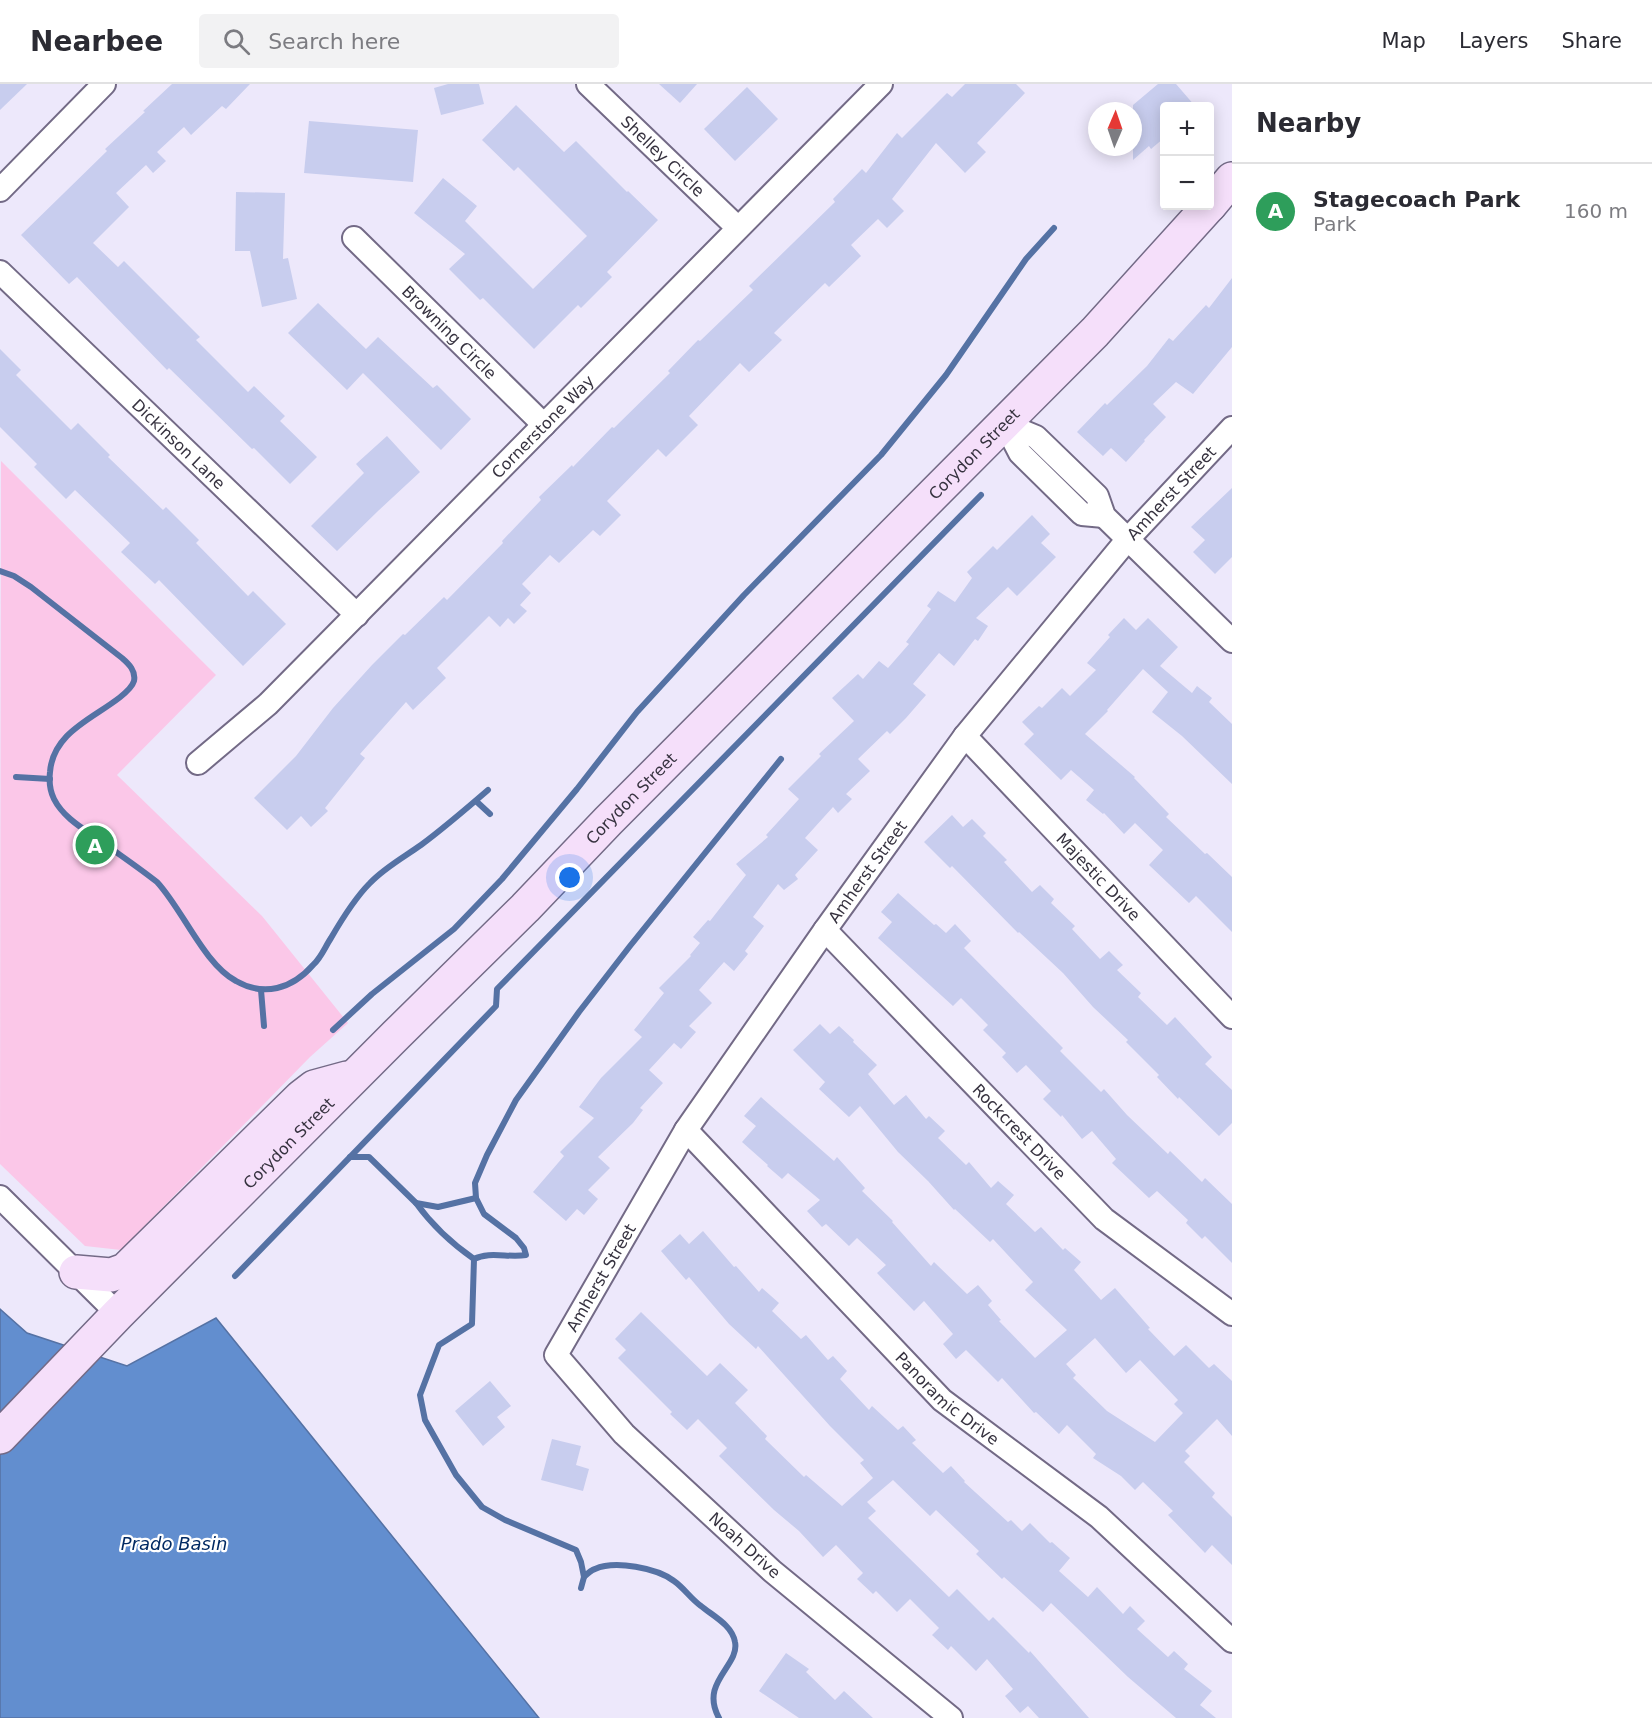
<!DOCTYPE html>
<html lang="en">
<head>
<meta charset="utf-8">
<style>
  :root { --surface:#fff; --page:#f2f2f3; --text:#2b2b33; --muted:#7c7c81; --line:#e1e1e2; --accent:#1a73e8 }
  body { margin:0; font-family:"DejaVu Sans",sans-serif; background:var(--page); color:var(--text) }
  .controls { position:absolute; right:18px; top:18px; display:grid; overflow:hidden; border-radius:6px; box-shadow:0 3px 15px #0003 }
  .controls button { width:54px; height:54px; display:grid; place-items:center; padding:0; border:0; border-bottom:2px solid var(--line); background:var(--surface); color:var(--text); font:30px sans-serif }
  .compass { position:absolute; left:1088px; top:18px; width:54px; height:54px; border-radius:50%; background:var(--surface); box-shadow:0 3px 15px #0003; rotate:2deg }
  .you { position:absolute; left:570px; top:794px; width:21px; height:21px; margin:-15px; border:4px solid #fff; border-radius:50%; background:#1a73e8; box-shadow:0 0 0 9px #1a73e833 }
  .badge { display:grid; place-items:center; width:39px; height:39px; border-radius:50%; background:var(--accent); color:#fff; font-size:20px; font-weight:700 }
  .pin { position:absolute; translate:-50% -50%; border:3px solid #fff; box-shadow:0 2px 6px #0006 }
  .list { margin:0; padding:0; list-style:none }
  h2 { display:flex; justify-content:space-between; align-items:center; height:78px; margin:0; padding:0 24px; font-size:26px }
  h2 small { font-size:20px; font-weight:400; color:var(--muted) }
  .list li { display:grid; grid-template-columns:39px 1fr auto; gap:18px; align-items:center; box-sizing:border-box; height:96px; padding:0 24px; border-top:2px solid var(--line) }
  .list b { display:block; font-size:22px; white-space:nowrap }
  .list p { margin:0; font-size:20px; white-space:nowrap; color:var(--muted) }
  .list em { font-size:20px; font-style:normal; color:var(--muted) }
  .icon { flex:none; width:33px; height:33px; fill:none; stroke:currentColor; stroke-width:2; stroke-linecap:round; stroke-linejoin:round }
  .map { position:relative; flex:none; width:1232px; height:1634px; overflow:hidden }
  header { display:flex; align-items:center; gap:36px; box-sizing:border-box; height:84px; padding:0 30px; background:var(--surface); border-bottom:2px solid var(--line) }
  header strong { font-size:28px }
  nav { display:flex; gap:33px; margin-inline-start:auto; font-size:21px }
  .search { width:420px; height:54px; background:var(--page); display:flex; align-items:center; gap:15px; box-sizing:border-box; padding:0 21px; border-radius:6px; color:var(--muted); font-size:22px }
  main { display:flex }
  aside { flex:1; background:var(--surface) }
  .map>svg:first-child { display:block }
</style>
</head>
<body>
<header>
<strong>Nearbee</strong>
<div class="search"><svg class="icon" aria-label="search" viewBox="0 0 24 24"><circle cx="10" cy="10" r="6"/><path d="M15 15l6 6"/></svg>Search here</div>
<nav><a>Map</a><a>Layers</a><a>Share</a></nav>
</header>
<main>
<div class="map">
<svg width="1232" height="1634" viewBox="0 0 1232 1634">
  <rect width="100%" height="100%" fill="#ede8fb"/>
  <path fill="#fbc7e8" d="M1,377L216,591L117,691L262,832L348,939L310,973L121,1166L85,1162L0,1080Z"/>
  <path fill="#628ecf" stroke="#5572a4" stroke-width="1.5" d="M0,1225L27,1249L127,1282L216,1234L539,1634H0Z"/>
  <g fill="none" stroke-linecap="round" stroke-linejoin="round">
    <g stroke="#5572a4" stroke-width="6">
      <path d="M0,487L14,492L31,503L122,574C129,580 136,587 134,597C132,604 124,610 119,614C92,635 53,649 50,688C49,697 50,707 54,715C63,733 82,744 98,755C117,769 138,783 157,798C183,826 204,880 236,897C264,913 292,905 313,881C321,874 325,863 331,854C342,835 354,815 370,799C384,784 404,773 421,761C444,744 466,725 488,706"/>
      <path d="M16,693L50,695"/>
      <path d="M476,717L490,730"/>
      <path d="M261,906L264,942"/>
      <path d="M333,946L372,910L454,845L502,795L577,705L637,628L744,511L881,371L946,291L1026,175L1054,144"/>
      <path d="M350,1073H369L416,1119L438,1123L476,1114"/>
      <path d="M416,1119C432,1141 451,1159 474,1175"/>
      <path d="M235,1192L496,922L497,905L981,411"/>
      <path d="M581,1504L584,1493"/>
      <path d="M719,1634C699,1598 740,1582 735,1558C732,1541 713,1532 701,1522C691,1515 684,1504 674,1497C657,1484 615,1476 595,1485C591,1486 587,1490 584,1493L581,1478L576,1466L505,1436L482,1423L456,1391L425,1336L420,1311L439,1261L472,1240L474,1175C489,1167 509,1174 526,1171L524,1164L516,1154L484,1130L476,1114L475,1099L487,1071L516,1016L579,928L630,862L781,675"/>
    </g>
  </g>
  <g fill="#c8cdee" fill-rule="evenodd">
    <path d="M0,0H27L0,26Z"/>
    <path d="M172,0H250L226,25L222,22L191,51L184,43L157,68L166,77L153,89L146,81L116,109L129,123L93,159L118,183L124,177L200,253L196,256L248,308L254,302L285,332L280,337L317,373L290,400L254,364L252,365L169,284L167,286L77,193L69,200L21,151L107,67L105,65L145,28L143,27Z"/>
    <path d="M448,0H479L484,20L441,31L434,4Z"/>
    <path d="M659,0H697L680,19Z"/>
    <path d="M965,0H1016L1025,9L977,59L986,68L965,89L936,59L892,115L904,127L887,144L878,135L851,161L861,172L829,203L825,199L774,249L782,256L749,288L740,279L689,332L698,341L666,373L658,365L607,417L621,431L600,452L593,446L559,479L550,471L522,500L531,509L520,521L527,527L514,540L508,534L500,543L489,532L437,584L446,594L413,626L406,618L360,670L365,674L325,724L328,727L311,743L301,732L287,746L254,714L296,672L333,624L372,581L403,550L405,551L444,513L447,516L503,459L502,457L541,416L539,413L572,381L573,383L612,343L614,344L670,289L668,287L698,256L700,257L753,206L749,202L835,118L833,115L862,85L866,89L897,49L902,54L947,9L952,13Z"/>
    <path d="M1158,0H1176L1195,22H1164V54L1151,65L1149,62L1133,76V21Z"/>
    <path d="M747,3L778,35L735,77L704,45Z"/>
    <path d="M516,21L564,68L576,57L627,108L628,107L658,136L607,188L612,193L581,224L578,221L534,265L483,214L480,216L449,185L465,170L414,129L443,94L477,122L465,137L533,205L587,152L518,83L514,87L482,56Z"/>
    <path d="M309,37L418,46L413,98L304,89Z"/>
    <path d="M236,108L285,109L283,175L288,174L297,215L262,223L250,167H235Z"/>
    <path d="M1232,194V263L1193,310L1176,298L1153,320L1166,333L1144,356L1145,357L1126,378L1111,364L1103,372L1077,348L1105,319L1107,321L1147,282L1169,254L1173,257L1206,221L1209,224Z"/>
    <path d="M318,219L366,265L378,253L433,304L437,301L471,335L441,366L363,289L347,306L288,249Z"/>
    <path d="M0,265L21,286L16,291L71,346L78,339L110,371L108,373L163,426L166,423L199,456L196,459L248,512L253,507L286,540L243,582L159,496L155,500L121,468L130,459L75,406L66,415L34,383L37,380L0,343Z"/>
    <path d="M387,352L420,388L378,427L337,467L311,442L364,389L356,380Z"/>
    <path d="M1232,404V473L1215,490L1193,468L1205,456L1191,443Z"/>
    <path d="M1032,431L1050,450L1041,459L1056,473L1017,512L1008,503L976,534L988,542L978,557L975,555L954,582L939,569L913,600L926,611L906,634L890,650L887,647L858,675L870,687L846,710L852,715L838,729L833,723L805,754L818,766L795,791L798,795L784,806L778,800L753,833L764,842L745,867L748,870L734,887L724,878L699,906L712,919L689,942L696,948L681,965L674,959L649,986L663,999L640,1024L643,1026L633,1039L598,1073L610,1084L588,1106L598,1115L584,1131L577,1125L566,1137L533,1108L564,1072L560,1068L594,1034L579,1023L601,994L642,953L634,946L664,909L659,904L691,872L690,871L700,859L693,853L708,836L710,837L746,791L736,780L768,753L766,751L799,715L788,705L821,672L819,670L854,637L832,614L858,590L863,595L879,577L888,584L909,560L906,558L931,525L927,522L938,507L955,518L972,494L967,488L993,462L997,466Z"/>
    <path d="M1124,534L1136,546L1148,534L1178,563L1160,582L1192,609L1197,602L1212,614L1209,618L1232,640V700L1182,652L1152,628L1168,608L1143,585L1107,626L1108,627L1085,650L1135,693L1134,694L1169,730L1166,733L1205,770L1207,769L1232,793V848L1196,812L1189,819L1149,781L1163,766L1135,739L1124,750L1104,729L1103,730L1086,716L1094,706L1071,686L1061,696L1024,660L1034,650L1022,638L1039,622L1042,624L1062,604L1070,612L1096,586L1087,579L1110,553L1108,551Z"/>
    <path d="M952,731L963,743L972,735L986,749L983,752L1007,776L1004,778L1032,808L1040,801L1054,815L1051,819L1075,842L1072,845L1100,875L1109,867L1123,881L1117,886L1141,909L1138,913L1167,941L1175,933L1212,973L1205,980L1232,1006V1039L1219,1052L1179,1013L1178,1015L1157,993L1159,991L1126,958L1128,956L1093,923L1063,889L1019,848L1018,849L952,782L950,784L924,758Z"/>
    <path d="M898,809L934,841L936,840L946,849L955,840L971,857L964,864L1063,964L1060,967L1101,1008L1104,1005L1127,1031L1168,1070L1170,1067L1202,1098L1205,1094L1232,1120V1179L1205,1152L1202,1155L1186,1139L1188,1136L1157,1107L1149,1114L1112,1079L1116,1075L1092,1047L1082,1055L1062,1031L1061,1033L1043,1015L1051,1007L1026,981L1017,989L1002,973L1006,969L983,946L988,941L961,914L953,922L878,854L892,838L881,828Z"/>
    <path d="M820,940L830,950L839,942L854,956L853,958L877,981L868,990L894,1021L906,1011L926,1035L929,1032L945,1047L938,1054L966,1081L969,1078L991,1104L998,1097L1014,1111L1006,1120L1035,1148L1041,1143L1063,1166L1065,1164L1081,1178L1074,1186L1101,1216L1115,1204L1150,1244L1148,1245L1174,1272L1186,1261L1209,1284L1214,1280L1232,1297V1352L1217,1335L1185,1367L1190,1372L1184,1378L1215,1409L1212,1413L1232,1433V1481L1212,1461L1205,1469L1168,1431L1173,1427L1143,1398L1135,1406L1121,1392L1093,1374L1096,1370L1067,1341L1059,1350L1036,1328L1034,1329L1002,1294L998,1298L966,1266L956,1275L943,1260L953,1250L924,1217L914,1227L877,1189L886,1181L857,1154L849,1162L826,1140L822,1143L807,1127L820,1116L788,1089L782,1095L767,1082L768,1081L742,1058L756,1042L744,1032L761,1013L834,1077L837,1073L865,1104L862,1107L893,1137L892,1138L931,1182L934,1178L967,1210L978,1201L992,1217L988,1221L1001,1236L999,1237L1035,1274L1067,1246L1025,1206L1033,1198L993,1155L990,1158L955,1125L954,1126L928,1097L898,1068L860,1022L849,1033L819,1005L825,998L793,966ZM1095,1254L1126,1289L1140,1276L1178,1316L1174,1320L1183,1329L1155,1358L1107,1327L1073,1294L1076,1291L1066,1280Z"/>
    <path d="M703,1147L734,1183L736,1182L759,1208L762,1204L779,1219L772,1227L801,1255L806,1251L828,1276L833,1272L847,1287L840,1295L869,1326L872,1322L898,1346L903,1342L916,1356L912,1359L943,1389L951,1382L965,1397L964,1398L1008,1438L1011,1436L1022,1447L1030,1439L1050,1459L1052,1458L1070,1474L1059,1487L1088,1513L1097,1503L1123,1530L1130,1522L1145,1537L1137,1545L1168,1573L1174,1567L1188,1580L1184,1585L1212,1607L1200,1621L1216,1634H1176L1128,1593L1051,1519L1043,1528L1004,1493L1002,1495L976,1470L979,1467L936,1426L930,1432L893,1396L867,1418L876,1427L868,1434L949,1513L957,1505L989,1537L993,1533L1029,1569L1030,1567L1089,1634H1039L1028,1622L1020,1629L1005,1612L1013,1605L987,1575L976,1587L951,1562L948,1566L932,1551L939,1544L910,1515L897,1528L876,1507L873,1510L857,1495L863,1489L836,1461L823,1473L799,1447L774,1426L719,1372L727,1364L698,1335L687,1346L670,1330L672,1328L618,1274L626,1266L615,1255L641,1228L707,1292L720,1279L748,1306L735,1319L767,1352L765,1355L804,1393L806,1391L842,1422L873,1394L860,1379L864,1376L830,1342L758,1262L756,1265L729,1240L689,1193L686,1196L661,1167L680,1150L689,1160Z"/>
    <path d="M490,1297L511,1322L497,1333L505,1343L483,1362L455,1327Z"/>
    <path d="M552,1355L581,1362L576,1381L589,1385L583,1407L541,1396Z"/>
    <path d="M786,1569L809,1585L806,1588L835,1616L844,1607L873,1634H799L759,1607Z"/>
  </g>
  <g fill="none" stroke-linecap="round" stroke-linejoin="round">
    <g stroke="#736a86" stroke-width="26">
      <g id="minor">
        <path id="s1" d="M588,0L738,144"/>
        <path d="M0,106L104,0"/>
        <path id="s2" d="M354,154L544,341"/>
        <path id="s3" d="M0,188L357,531"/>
        <path d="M1005,340L1036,353L1097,412L1104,432L1232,557"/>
        <path d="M1005,340L1020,369L1082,430L1104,432"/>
        <path id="s4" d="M965,652L1232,933"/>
        <path id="s5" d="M198,679L268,620L881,0"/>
        <path id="s6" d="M825,846L1104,1135L1232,1230"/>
        <path id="s7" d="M686,1046L942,1316L1099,1433L1232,1557"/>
        <path d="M0,1113L118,1230"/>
        <path id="s8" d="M951,1634L772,1487L624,1350L556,1271L686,1046L825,846L965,652L1127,456L1232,344"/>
      </g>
    </g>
    <g stroke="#736a86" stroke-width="36">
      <g id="secondary">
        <path d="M1210,121L1232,95"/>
        <path d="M76,1188L111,1191L125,1186L301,1013L314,1003L347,994"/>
        <path id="s9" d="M0,1353L118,1230L396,951L525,824L608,737L1095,248L1209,122"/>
      </g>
    </g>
    <use href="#minor" stroke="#fff" stroke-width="22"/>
    <use href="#secondary" stroke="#f5dffa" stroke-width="33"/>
  </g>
  <g text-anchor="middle" stroke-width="4.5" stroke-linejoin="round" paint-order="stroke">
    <g font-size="16" fill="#36323f" stroke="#fff">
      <text dy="6" stroke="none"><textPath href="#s1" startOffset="104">Shelley Circle</textPath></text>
      <text dy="6" stroke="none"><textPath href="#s2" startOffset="134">Browning Circle</textPath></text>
      <text dy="6" stroke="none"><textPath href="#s5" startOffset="482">Cornerstone Way</textPath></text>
      <text dy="6" stroke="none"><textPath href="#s3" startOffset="248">Dickinson Lane</textPath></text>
      <text dy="6" stroke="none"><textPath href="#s9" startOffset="1384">Corydon Street</textPath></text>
      <text dy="6" stroke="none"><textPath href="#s8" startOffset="1599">Amherst Street</textPath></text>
      <text dy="6" stroke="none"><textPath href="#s9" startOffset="898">Corydon Street</textPath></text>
      <text dy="6" stroke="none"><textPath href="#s8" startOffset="1113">Amherst Street</textPath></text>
      <text dy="6" stroke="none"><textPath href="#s4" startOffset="194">Majestic Drive</textPath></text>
      <text dy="6" stroke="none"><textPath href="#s6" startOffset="280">Rockcrest Drive</textPath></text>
      <text dy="6" stroke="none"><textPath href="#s9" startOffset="412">Corydon Street</textPath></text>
      <text dy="6" stroke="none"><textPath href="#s8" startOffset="627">Amherst Street</textPath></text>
      <text dy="6" stroke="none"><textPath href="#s7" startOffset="375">Panoramic Drive</textPath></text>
      <text transform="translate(745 1461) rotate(42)" y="6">Noah Drive</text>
    </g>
    <g font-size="18" font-style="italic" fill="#002963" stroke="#fff">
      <text x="174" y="1466">Prado Basin</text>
    </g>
  </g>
</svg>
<div class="controls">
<button>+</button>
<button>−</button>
</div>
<svg class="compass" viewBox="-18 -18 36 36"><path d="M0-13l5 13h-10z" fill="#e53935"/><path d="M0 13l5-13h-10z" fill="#7c7c81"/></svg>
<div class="you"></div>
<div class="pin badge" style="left:95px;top:761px;background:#2e9e5b">A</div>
</div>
<aside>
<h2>Nearby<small></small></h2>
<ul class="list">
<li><span class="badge" style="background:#2e9e5b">A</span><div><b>Stagecoach Park</b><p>Park</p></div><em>160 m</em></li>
</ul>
</aside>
</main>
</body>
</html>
